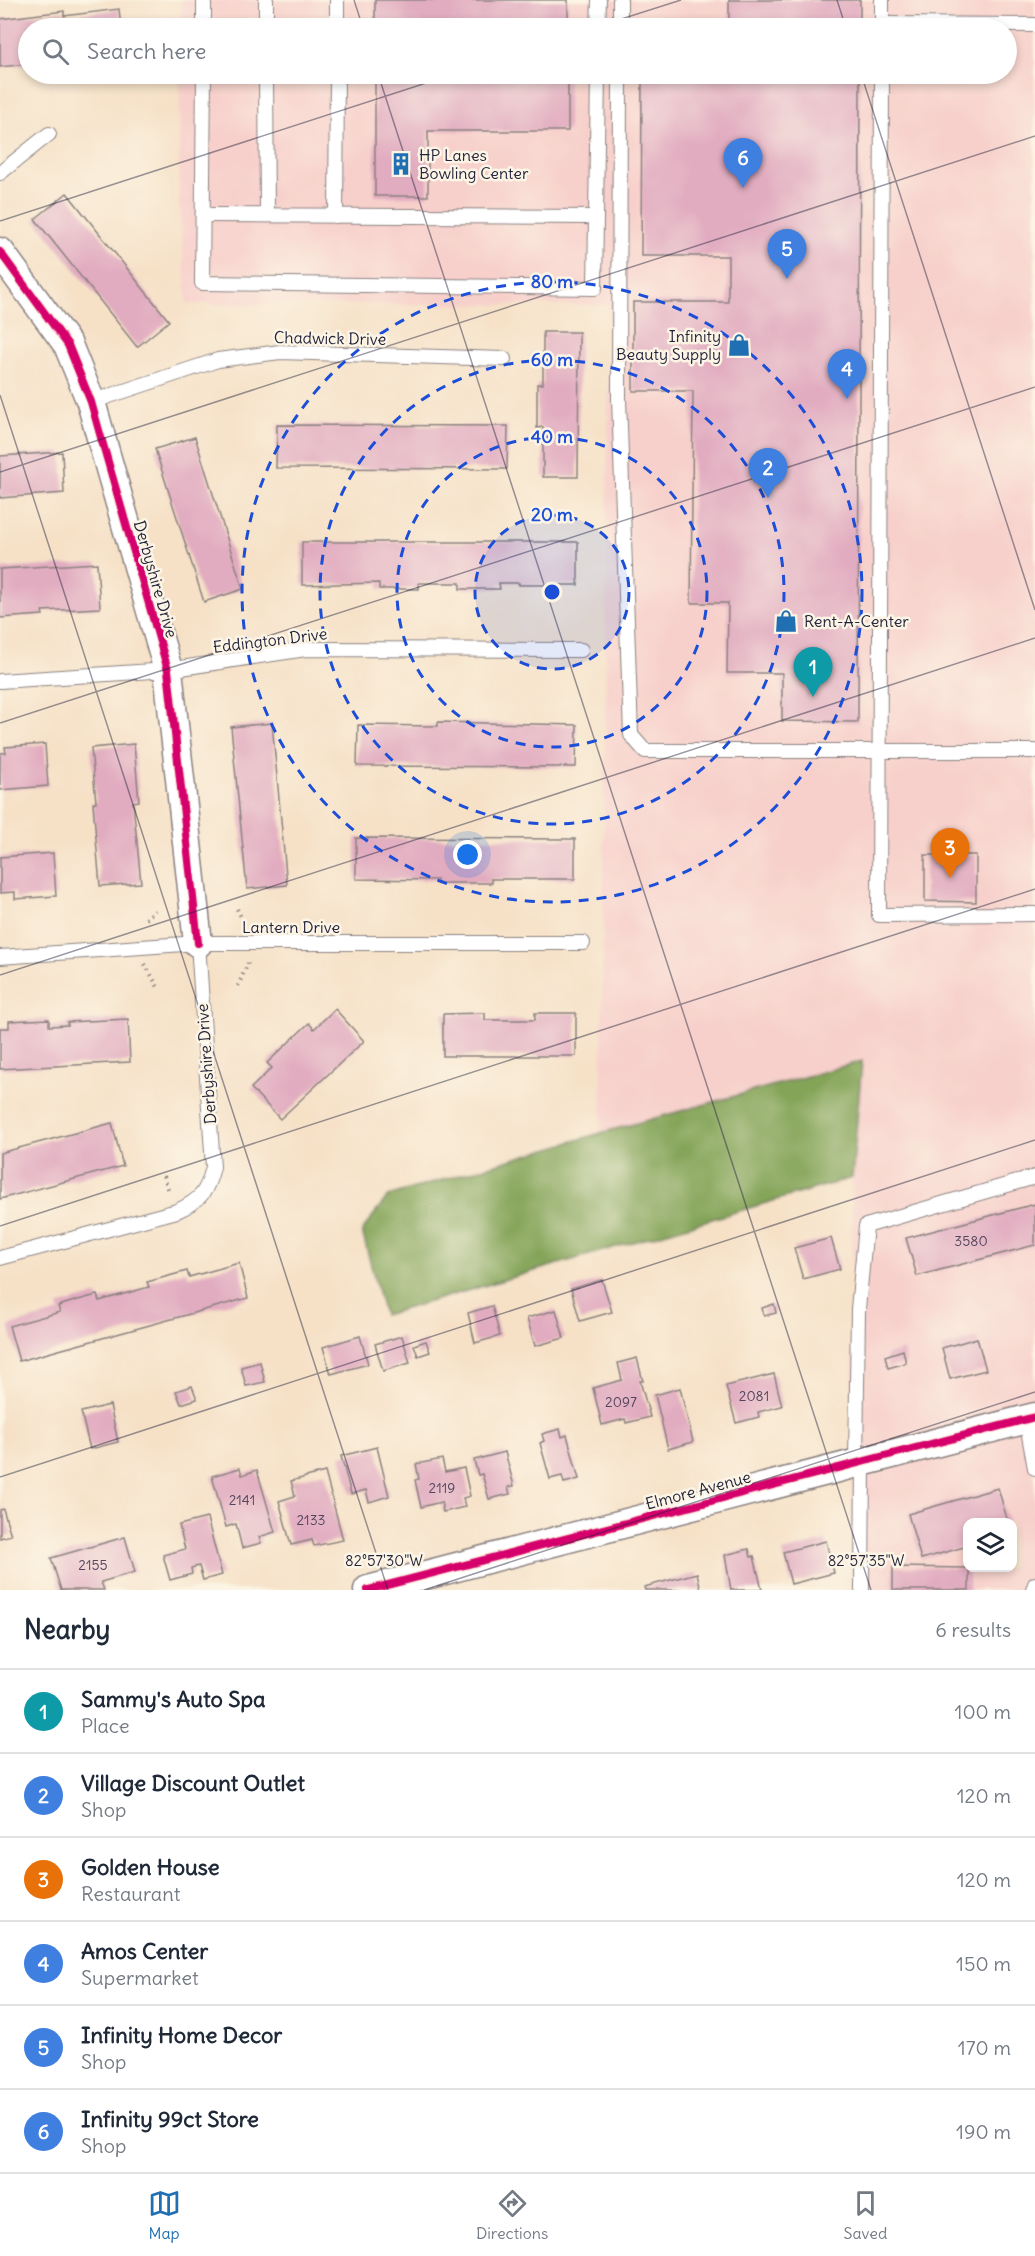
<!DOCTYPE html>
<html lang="en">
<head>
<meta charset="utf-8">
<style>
  :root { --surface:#fff; --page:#f2f2f3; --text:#1f2937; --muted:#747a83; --line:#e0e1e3; --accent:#1f6fb2 }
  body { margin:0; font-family:Delius,sans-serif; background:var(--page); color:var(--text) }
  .controls { position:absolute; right:18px; bottom:18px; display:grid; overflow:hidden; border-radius:12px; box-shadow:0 3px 9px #0003 }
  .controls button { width:54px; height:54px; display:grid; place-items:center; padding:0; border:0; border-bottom:2px solid var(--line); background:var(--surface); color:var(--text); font:30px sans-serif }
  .you { position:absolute; left:468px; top:855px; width:21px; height:21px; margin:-15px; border:4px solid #fff; border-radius:50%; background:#1a73e8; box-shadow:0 0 0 9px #1a73e833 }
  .badge { display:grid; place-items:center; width:39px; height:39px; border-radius:50%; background:var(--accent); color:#fff; font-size:20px; font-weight:700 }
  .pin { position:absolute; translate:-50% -50px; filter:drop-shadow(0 2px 3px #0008) }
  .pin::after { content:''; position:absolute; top:32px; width:21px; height:18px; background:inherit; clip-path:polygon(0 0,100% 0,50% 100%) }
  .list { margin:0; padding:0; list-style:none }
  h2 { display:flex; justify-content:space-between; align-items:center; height:78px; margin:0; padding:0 24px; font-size:26px }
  h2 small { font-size:20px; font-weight:400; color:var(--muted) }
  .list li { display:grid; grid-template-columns:39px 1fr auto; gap:18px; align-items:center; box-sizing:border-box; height:84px; padding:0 24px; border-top:2px solid var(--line) }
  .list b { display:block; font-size:22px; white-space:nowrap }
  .list p { margin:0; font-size:20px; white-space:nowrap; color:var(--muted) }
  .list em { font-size:20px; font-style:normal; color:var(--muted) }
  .icon { flex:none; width:33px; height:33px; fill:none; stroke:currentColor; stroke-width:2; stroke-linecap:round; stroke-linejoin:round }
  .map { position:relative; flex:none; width:1035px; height:1590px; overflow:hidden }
  .search { position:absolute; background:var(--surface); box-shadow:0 3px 9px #0003; left:18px; right:18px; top:18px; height:66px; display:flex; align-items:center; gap:15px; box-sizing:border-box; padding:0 21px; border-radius:33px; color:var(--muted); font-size:22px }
  .sheet { height:582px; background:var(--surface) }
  nav { display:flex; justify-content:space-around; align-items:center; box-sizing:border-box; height:84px; border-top:2px solid var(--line); background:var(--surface); font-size:16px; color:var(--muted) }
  nav a { display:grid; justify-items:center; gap:3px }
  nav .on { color:var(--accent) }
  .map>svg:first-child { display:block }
</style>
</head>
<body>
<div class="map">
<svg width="1035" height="1590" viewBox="0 0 1035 1590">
  <rect width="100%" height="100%" fill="#fcf5e5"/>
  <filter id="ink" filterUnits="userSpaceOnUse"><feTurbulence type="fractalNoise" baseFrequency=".0167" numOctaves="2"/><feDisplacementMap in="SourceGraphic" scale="12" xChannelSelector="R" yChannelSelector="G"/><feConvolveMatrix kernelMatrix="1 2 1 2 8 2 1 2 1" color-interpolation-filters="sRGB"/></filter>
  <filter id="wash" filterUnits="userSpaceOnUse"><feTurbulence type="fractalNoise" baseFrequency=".008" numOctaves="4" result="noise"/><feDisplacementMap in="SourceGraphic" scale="24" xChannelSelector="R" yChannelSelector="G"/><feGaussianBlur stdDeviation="1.35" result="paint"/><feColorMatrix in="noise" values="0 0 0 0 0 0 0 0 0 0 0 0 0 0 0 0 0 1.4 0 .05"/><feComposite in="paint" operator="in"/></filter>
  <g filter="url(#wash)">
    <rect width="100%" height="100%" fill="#f6e1c7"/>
    <path fill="#f7d0cb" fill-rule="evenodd" d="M181,0H1035V1590H851L852,1178L861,1061L601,1133L609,305L187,304L179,199L180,74H1006V28H181ZM968,1522H1012V1568H968Z"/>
    <path fill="#84a458" stroke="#53634a" stroke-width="1.5" d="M862,1061L852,1178L384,1315L362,1231L388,1196L601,1133Z"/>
    <g id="blocks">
      <g fill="#e1abc0">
        <rect x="375" y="0" width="193" height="28"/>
        <path d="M729,0H860V28H700V24H729Z"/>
        <path d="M119,9L121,28H28V64L0,67V19L64,11V16Z"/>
        <path d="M375,74H568V131H428V196H375Z"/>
        <path d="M642,74H860L858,722L782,721V673H727L728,603H691L693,391H633V302H728V256H641Z"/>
        <path d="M67,193L169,321L137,347L35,219Z"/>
        <path d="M543,332H579L578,477H543V427L537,428V384H543Z"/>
        <path d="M277,425L508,426L507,469L276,468Z"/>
        <path d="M195,437L243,589L204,602L155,449Z"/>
        <path d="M62,452L64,493L0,498V456Z"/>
        <path d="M302,542H578V585H519V583H499L500,589H460V583H419V589H379V583L302,585Z"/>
        <path d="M97,563L100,608L42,611L43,615L0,618V569Z"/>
        <path d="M438,722L577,725L576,767L357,766L358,725L438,726Z"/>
        <path d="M272,723L287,885L247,889L231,727Z"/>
        <path d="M45,744L48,786L0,790V753H6L5,747Z"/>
        <path d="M134,744L139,801L133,802L141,883L100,886L93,803L96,802L91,748Z"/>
        <path d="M356,838L575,839V879H491L492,883H437V880L356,879Z"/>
        <path d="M53,853L56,896L15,899V892L0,893V857Z"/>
        <path d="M925,855H976V902L925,901Z"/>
        <path d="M335,1009L364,1041L280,1119L251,1088L272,1068L267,1063L309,1023L314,1029Z"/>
        <path d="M485,1013V1020H535V1013H576V1056H443V1014Z"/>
        <path d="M49,1019V1026L68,1025L67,1022L128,1019L130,1062L0,1069V1028H9V1021Z"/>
        <path d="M112,1123L123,1166L0,1199V1153Z"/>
        <path d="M1035,1204V1245L917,1276L906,1238Z"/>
        <path d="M831,1238L840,1269L803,1279L794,1248Z"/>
        <path d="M239,1263L248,1298L19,1361L9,1326L60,1312L58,1306L78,1300L97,1295L99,1301L149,1287L147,1282L187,1271L189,1277Z"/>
        <path d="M602,1280L612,1312L580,1321L571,1289Z"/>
        <path d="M774,1304L776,1313L764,1316L762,1308Z"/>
        <path d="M492,1306L500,1336L475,1343L468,1313Z"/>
        <path d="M556,1310L564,1338L535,1346L527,1318Z"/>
        <path d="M360,1336L368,1364L331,1374L323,1347Z"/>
        <path d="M402,1336L410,1363L383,1371L375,1344Z"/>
        <path d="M977,1338L986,1370L950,1379L942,1348Z"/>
        <path d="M426,1341L430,1352L418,1356L414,1345Z"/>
        <path d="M903,1350L906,1363L888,1368L885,1356Z"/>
        <path d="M637,1358L643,1381H640L650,1417L626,1423L625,1419L602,1425L593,1388L622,1380L618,1363Z"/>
        <path d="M260,1362L265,1382L246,1386L241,1367Z"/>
        <path d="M774,1374L782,1406L758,1412L759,1417L736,1423L726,1386Z"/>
        <path d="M192,1386L197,1399L181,1404L176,1391Z"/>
        <path d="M680,1388L693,1442L668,1449L655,1395Z"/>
        <path d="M110,1405L118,1442L90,1449L81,1412Z"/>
        <path d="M560,1429L562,1437L567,1435L579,1479L564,1483L562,1476L550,1479L540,1443L544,1441L542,1434Z"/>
        <path d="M377,1447L389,1496L369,1502L366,1490L351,1494L341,1456Z"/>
        <path d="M505,1452L514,1486L508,1487L510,1494L489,1499L482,1474L478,1475L474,1460Z"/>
        <path d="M442,1459L445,1472L464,1468L470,1496L463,1498L465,1507L443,1512L441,1502L421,1507L415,1480L419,1479L416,1464Z"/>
        <path d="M240,1468L242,1475L257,1470L275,1532L259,1537L261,1543L242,1548L236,1524L226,1527L212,1476Z"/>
        <path d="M325,1472L343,1540L314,1546L312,1540L291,1545L279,1501L295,1496L291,1481Z"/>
        <path d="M998,1488L1008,1522H968V1546L921,1559L908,1514Z"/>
        <path d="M3,1509L11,1535L0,1538V1510Z"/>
        <path d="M207,1518L222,1575L203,1580L199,1566L191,1568L192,1574L170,1580L163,1555L185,1549L179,1525Z"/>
        <path d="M125,1537L135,1572L101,1582L104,1590H61L51,1558Z"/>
        <path d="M826,1541L834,1573L791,1584L783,1552Z"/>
        <path d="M749,1549L751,1557L754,1556L762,1590H731L725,1555Z"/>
        <path d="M893,1567L969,1568V1590H893Z"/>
        <path d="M697,1573L701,1590H645L644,1587Z"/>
      </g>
    </g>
  </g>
  <g filter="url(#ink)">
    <use href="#blocks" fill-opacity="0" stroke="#8c8281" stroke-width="1.5"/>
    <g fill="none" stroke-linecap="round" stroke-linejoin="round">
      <g stroke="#8c8281" stroke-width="16">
        <g id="lane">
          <path d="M266,0V28"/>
          <path d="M882,24L1035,25"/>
          <path d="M204,28V0"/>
          <path d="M337,28V0"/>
          <path d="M598,28L599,0"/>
          <path d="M620,28V0"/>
          <path d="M882,28V0"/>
          <path d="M204,74L202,283L595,288L598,74"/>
          <path d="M266,74L267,215"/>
          <path d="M620,74L619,399L631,735L645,751H1035"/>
          <path d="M882,74L879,915L1035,914"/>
          <path d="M0,173L49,134"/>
          <path d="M203,215L596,217"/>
          <path d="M336,216L337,74"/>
          <path d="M91,402L218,360L280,352L504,359"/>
          <path d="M0,681L168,670L306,649L581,650"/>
          <path d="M0,957L198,943H583"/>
          <path d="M0,1258L177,1211C201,1200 207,1192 213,1167L198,943"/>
          <path d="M1026,1419L1035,1468"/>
          <path d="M856,1463L858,1309L866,1226L1035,1177"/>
          <path d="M862,1590L863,1462"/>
          <path d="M1033,1590L1035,1584"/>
        </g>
      </g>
      <g stroke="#8c8281" stroke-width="31">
        <g id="street">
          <path d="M0,252L68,345L91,402L102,441L168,670L198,943"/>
          <path d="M368,1590L1035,1417"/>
        </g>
      </g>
      <g stroke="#8c8281" stroke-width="4" stroke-dasharray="1.5 4.5" stroke-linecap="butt">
        <path d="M237,909L245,925"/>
        <path d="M146,919L155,910"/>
        <path d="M145,964L159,989"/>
        <path d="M238,986L248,963"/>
        <path d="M164,1176L169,1193"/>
      </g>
      <use href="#lane" stroke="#fff" stroke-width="14"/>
      <use href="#street" stroke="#fff" stroke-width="28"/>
      <g stroke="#fcf5e5" stroke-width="11">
        <g id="cycleway">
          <path d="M0,252L68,345L91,402L102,441L168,670L198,943"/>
          <path d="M368,1590L1035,1417"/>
        </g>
      </g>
      <use href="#cycleway" stroke="#d6006c" stroke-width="8"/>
    </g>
  </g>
  <path fill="none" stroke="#22223b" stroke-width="1.5" stroke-opacity="0.45" d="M354,0L363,28M837,0L846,28M593,28L681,0M378,74L871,1590M861,74L1035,610M0,221L454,74M0,395L388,1590M0,472L1035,136M0,723L1035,387M0,975L1035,638M0,1226L1035,889M0,1477L1035,1140M424,1590L1035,1392"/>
  <circle cx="552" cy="592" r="77" fill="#1d4ed8" fill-opacity=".12"/>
  <g fill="none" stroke="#1d4ed8" stroke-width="3" stroke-dasharray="10 8">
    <circle cx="552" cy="592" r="77"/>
    <circle cx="552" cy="592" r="155"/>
    <circle cx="552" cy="592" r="232"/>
    <circle cx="552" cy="592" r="310"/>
  </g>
  <defs>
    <g id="building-bare" transform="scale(1.8)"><path d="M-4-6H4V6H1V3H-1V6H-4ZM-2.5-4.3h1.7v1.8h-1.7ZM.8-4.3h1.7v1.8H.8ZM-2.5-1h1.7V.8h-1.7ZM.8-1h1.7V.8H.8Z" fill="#1f6fb2" stroke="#fcf5e5" stroke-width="2.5" paint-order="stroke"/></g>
    <g id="shop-bare" transform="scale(1.8)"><path d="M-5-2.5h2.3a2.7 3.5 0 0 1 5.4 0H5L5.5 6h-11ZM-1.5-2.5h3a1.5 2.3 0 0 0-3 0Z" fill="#1f6fb2" stroke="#fcf5e5" stroke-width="2.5" paint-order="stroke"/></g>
  </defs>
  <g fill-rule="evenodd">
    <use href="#building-bare" x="401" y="164"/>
    <use href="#shop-bare" x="739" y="345"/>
    <use href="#shop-bare" x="786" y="621"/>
  </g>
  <g text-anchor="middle" stroke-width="5" stroke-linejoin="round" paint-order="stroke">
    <g font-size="14" fill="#52445c">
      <text x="971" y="1246">3580</text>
      <text x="754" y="1401">2081</text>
      <text x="621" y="1407">2097</text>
      <text x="442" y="1493">2119</text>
      <text x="242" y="1505">2141</text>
      <text x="311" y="1525">2133</text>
      <text x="93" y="1570">2155</text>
    </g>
    <g font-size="16" fill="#22223b" stroke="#fcf5e5" text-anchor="start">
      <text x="419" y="161">HP Lanes<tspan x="419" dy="18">Bowling Center</tspan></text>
      <text x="721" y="342" text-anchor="end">Infinity<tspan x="721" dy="18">Beauty Supply</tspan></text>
      <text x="804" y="627">Rent-A-Center</text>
    </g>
    <g font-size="16" fill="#22223b" stroke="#fcf5e5">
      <text transform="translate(330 338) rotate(1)" y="6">Chadwick Drive</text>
      <text transform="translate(156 579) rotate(74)" y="6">Derbyshire Drive</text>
      <text transform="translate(270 640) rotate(-7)" y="6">Eddington Drive</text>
      <text x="291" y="933">Lantern Drive</text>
      <text transform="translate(206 1064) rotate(-94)" y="6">Derbyshire Drive</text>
      <text transform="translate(698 1490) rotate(-15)" y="6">Elmore Avenue</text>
    </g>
  </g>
  <g font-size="15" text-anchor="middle" fill="#22223b" stroke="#fcf5e5" stroke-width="5" stroke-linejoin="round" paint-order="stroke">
    <text x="384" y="1566">82°57'30"W</text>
    <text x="866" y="1566">82°57'35"W</text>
  </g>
  <circle cx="552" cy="592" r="9" fill="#1d4ed8" stroke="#fcf5e5" stroke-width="3"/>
  <g font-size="18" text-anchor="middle" font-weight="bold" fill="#1d4ed8" stroke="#fcf5e5" stroke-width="5" stroke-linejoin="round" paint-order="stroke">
    <text x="552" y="288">80 m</text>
    <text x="552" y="366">60 m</text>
    <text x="552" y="443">40 m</text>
    <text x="552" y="521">20 m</text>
  </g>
</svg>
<div class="controls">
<button><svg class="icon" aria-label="layers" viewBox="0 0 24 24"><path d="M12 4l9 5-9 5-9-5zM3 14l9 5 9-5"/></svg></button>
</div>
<div class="you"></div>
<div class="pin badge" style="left:813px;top:697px;background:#0f9aa8">1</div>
<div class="pin badge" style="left:768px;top:498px;background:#3f7fe0">2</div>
<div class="pin badge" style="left:950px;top:878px;background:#e8710a">3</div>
<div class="pin badge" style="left:847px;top:399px;background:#3f7fe0">4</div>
<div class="pin badge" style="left:787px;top:279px;background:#3f7fe0">5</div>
<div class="pin badge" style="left:743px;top:188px;background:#3f7fe0">6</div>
<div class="search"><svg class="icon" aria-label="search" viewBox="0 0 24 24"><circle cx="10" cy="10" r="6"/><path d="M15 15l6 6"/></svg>Search here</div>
</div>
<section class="sheet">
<h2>Nearby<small>6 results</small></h2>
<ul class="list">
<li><span class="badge" style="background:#0f9aa8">1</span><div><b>Sammy's Auto Spa</b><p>Place</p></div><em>100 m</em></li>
<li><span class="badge" style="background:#3f7fe0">2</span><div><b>Village Discount Outlet</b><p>Shop</p></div><em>120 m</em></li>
<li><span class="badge" style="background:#e8710a">3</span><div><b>Golden House</b><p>Restaurant</p></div><em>120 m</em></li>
<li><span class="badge" style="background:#3f7fe0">4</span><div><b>Amos Center</b><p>Supermarket</p></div><em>150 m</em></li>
<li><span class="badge" style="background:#3f7fe0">5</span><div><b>Infinity Home Decor</b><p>Shop</p></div><em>170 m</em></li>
<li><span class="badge" style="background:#3f7fe0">6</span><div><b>Infinity 99ct Store</b><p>Shop</p></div><em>190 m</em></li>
</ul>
</section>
<nav>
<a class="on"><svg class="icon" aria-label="map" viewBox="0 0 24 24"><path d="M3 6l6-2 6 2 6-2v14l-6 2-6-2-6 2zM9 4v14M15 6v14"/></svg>Map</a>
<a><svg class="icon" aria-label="directions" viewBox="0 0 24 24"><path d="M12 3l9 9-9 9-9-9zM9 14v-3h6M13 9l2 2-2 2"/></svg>Directions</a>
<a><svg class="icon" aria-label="saved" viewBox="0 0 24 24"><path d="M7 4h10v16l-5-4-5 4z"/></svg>Saved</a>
</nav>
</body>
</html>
